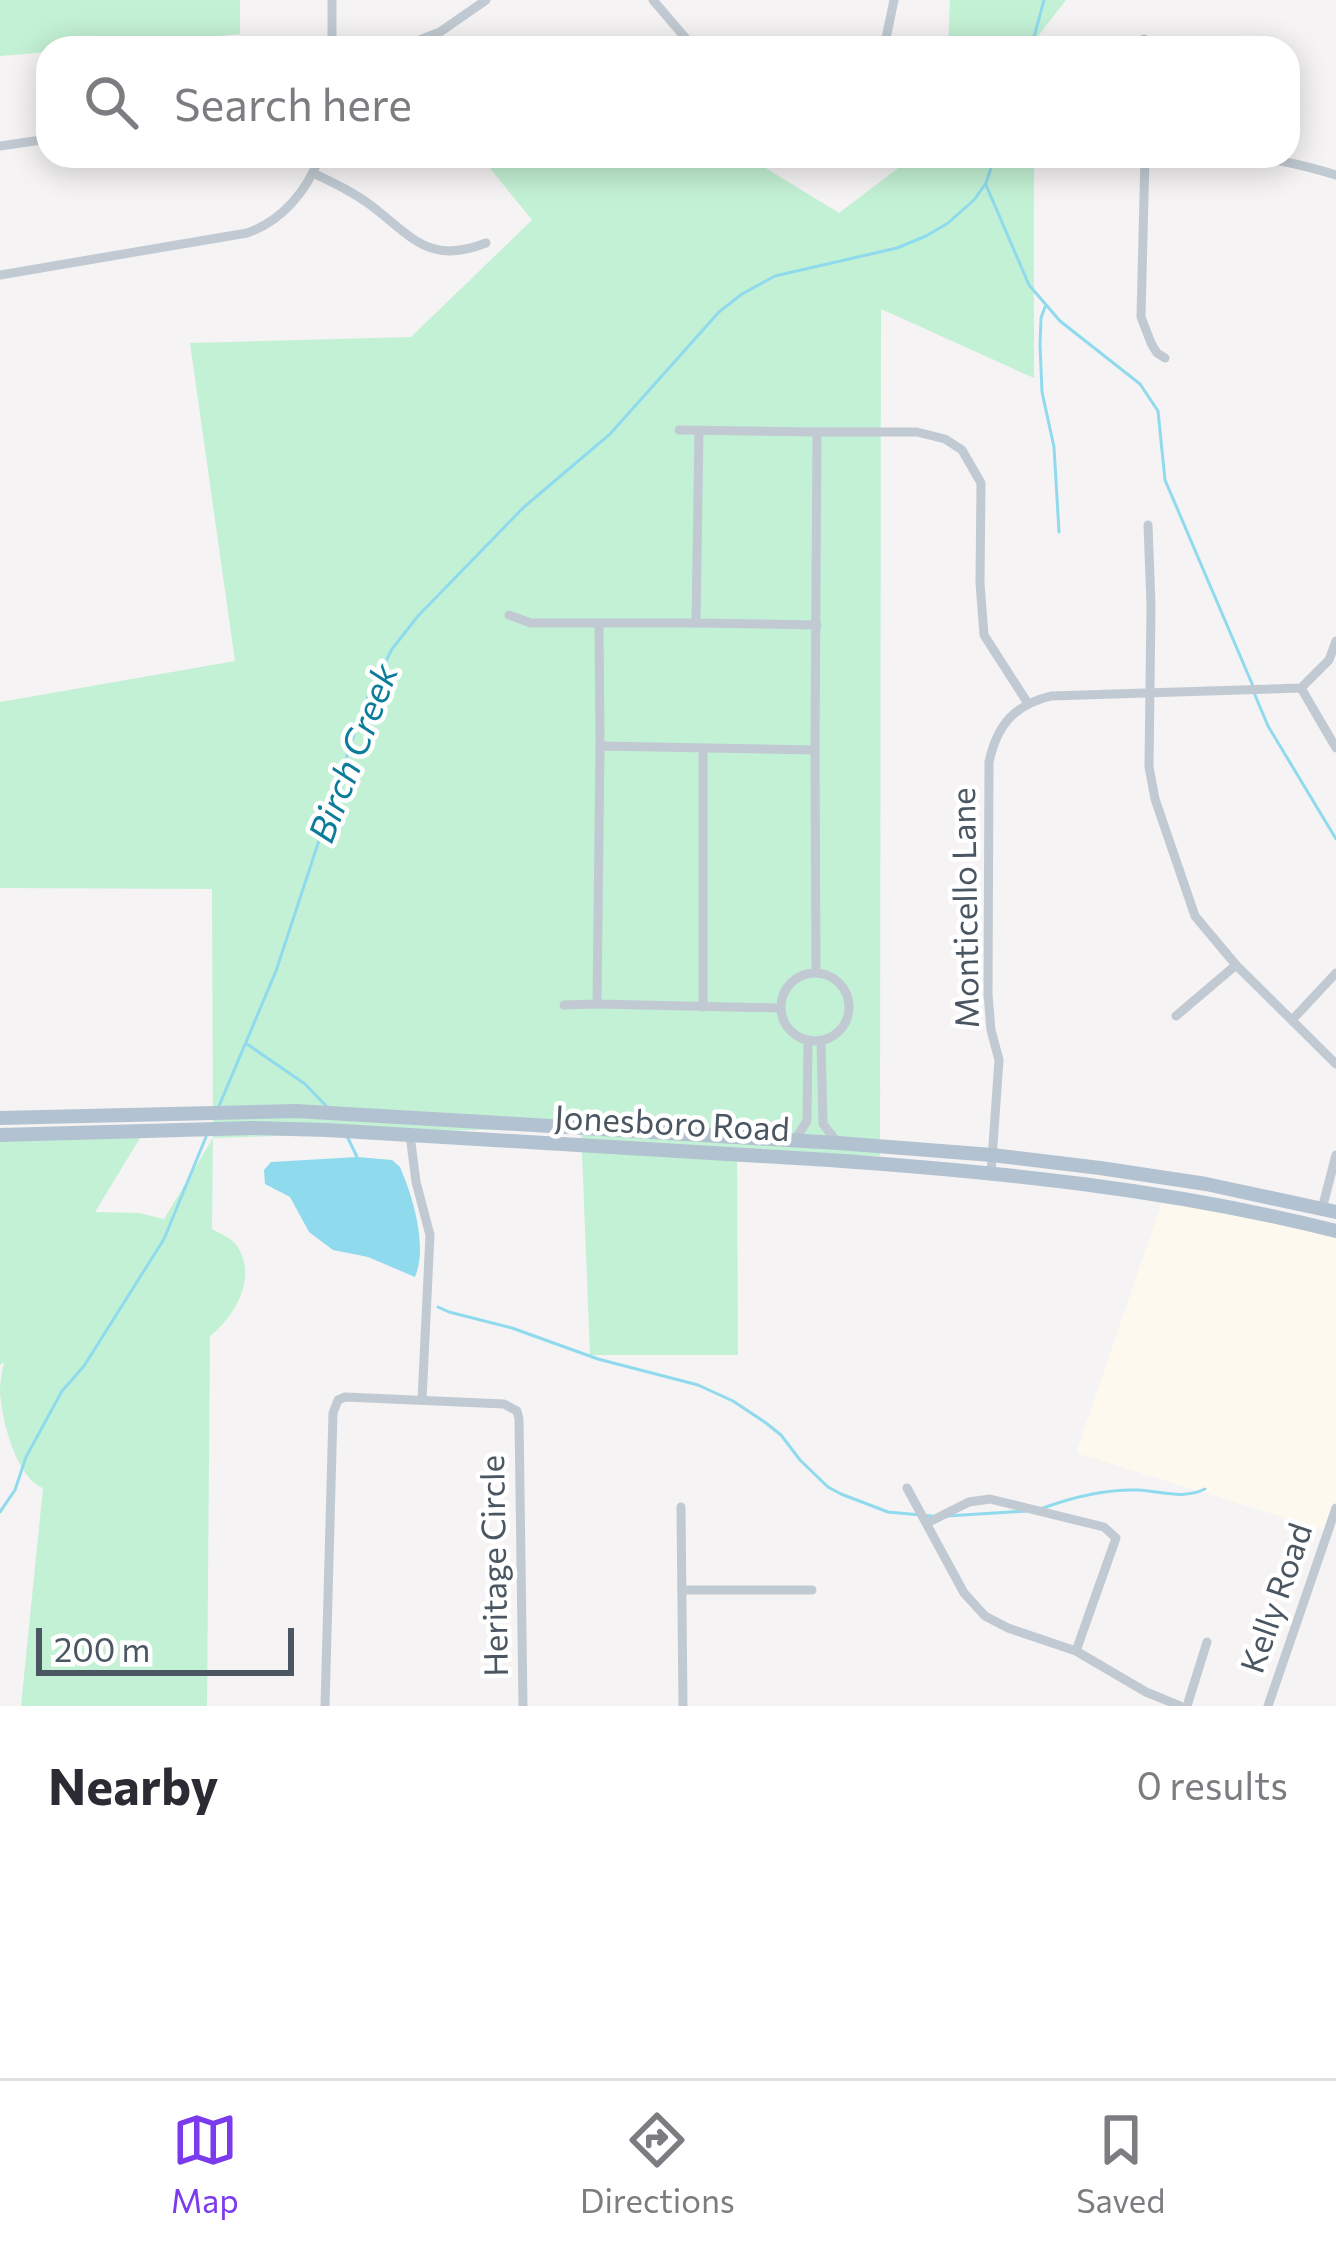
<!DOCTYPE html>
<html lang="en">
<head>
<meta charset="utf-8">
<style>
  :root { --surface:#fff; --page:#f2f2f3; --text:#2b2b33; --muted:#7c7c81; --line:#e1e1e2; --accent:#7c3aed }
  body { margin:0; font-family:Commissioner,sans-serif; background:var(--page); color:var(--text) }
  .scale { position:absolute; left:36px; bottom:30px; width:258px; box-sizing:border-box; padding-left:12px; border:6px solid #4a5661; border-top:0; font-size:33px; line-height:42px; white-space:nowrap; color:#4a5661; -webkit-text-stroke:9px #fff; paint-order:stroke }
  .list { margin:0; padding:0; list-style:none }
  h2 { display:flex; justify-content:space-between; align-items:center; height:156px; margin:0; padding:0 48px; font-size:51px }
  h2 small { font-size:39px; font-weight:400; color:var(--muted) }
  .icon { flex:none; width:66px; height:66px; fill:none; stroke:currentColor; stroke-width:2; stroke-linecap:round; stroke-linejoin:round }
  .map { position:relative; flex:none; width:1336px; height:1706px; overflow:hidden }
  .search { position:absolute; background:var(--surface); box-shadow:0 6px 30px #0003; left:36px; right:36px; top:36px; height:132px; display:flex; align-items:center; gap:30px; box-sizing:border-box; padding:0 42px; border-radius:36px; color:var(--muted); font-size:45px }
  .sheet { height:372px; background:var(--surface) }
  nav { display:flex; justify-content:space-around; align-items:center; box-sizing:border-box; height:168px; border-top:3px solid var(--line); background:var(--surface); font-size:33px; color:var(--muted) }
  nav a { display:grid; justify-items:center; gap:6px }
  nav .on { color:var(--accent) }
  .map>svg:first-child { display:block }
</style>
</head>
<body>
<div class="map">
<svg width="1336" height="1706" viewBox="0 0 1336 1706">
  <rect width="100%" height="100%" fill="#f5f3f3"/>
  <path fill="#fdf9ef" d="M1166,1190L1336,1227V1516L1330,1532L1076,1453Z"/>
  <g fill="#c3f1d5">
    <path d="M0,0H240V34L91,48H48V52L0,56Z"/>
    <path d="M950,0H1066L1035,40L1034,48H948Z"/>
    <path d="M480,156H746L839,213L914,156H1034V378L881,309L880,1156L737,1151L738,1355H590L581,1127L213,1138L212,1229C219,1233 232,1238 237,1246C258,1276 235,1317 210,1336L207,1706H21L43,1488C16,1478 1,1417 0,1391C0,1381 2,1372 4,1362L0,1365V1138H140L95,1212L139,1213L164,1219L213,1138L212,889L0,888V702L235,661L190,343L411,337L532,220Z"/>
  </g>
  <path fill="#90daee" d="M357,1157L392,1160L400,1167C413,1197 428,1246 415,1277L368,1257L333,1250L309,1232L290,1197L265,1184L264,1170L271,1162Z"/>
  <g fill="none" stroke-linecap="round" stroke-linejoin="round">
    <g stroke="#90daee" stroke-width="3">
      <path d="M1031,48L1044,0"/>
      <path d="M986,185L1029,285L1060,321L1140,384L1158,411L1165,480L1253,686"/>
      <path d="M1045,307L1041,318L1040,345L1042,392L1054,447L1059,532"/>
      <path d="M1255,695L1268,726L1336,839"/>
      <path d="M247,1044L305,1084L328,1108"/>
      <path d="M219,1106L276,971L363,707L392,649L418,616L524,507L610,434L719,312L742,294L775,276L897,248L926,236L948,223L974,200L986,183L995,156"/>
      <path d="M347,1136L357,1157"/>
      <path d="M438,1307L449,1312L512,1328L598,1359L698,1385L733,1401L766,1423L781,1435L800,1460L828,1487L841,1494L888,1512L932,1516"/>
      <path d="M1043,1508C1073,1497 1105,1489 1138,1490C1162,1491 1182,1500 1205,1489"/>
      <path d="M0,1512L15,1490L26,1457L62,1391L84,1366L164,1239L206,1137"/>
      <path d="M947,1516L1027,1511"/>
    </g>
    <g stroke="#c1cad2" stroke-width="9">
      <path d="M332,0V48"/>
      <path d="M653,0L694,48"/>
      <path d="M1144,39V48"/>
      <path d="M332,44H409L440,32L486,0"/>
      <path d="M884,48L894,0"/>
      <path d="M0,146L48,139"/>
      <path d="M1145,156L1141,317L1151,343L1157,353L1165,358"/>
      <path d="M1231,156C1269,157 1300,164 1336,175"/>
      <path d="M313,173C334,183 355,193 373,207C413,238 430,265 486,243"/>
      <path d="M0,275L247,233C282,221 307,191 320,156"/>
      <path d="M679,430L817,432L815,750"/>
      <path d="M699,430L696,623L817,625"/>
      <path d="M817,432H917L945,439L962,450L981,483L980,583L984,635L1027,702"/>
      <path d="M1148,525L1151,605L1149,767L1155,799L1195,916L1236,965L1336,1064"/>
      <path d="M509,615L531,623H696"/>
      <path d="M599,623L600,746"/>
      <path d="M1301,688L1336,748"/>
      <circle cx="815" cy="1007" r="34"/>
      <path d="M564,1005L597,1004"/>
      <path d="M703,1007V748"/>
      <path d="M781,1008L597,1004L600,746L815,750L816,972"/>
      <path d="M1176,1016L1236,965"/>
      <path d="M1293,1019L1336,973"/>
      <path d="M821,1041L823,1124L838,1143"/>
      <path d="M410,1135L416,1182L430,1235L422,1400"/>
      <path d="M794,1141L807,1121L808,1040"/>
      <path d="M991,1173L999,1060L991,1030L988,994L989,762C997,725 1014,705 1051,696L1301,688L1329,660L1336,641"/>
      <path d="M1322,1209L1336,1155"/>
      <path d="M907,1488L964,1593L985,1616L1008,1628L1076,1651L1146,1692L1180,1706"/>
      <path d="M681,1507L683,1706"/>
      <path d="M927,1523L969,1502L990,1499L1104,1527L1116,1538L1076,1651"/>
      <path d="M682,1590H812"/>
      <path d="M325,1706L333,1413L338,1400L345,1397L504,1404L517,1411L519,1419L523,1706"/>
      <path d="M1187,1706L1207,1642"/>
      <path d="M1268,1706L1336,1508"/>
    </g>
    <g stroke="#b3c2d1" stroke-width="14">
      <path d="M0,1118L296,1111L838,1143L992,1155L1100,1168L1206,1184L1336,1212"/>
      <path d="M0,1135L252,1128L327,1130C494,1141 662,1149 829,1160C1000,1172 1170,1189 1336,1231"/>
    </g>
  </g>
  <g text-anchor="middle" stroke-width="9" stroke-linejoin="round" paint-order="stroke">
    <g font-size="33" fill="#4a5661" stroke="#fff">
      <text transform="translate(965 908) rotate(-91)" y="12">Monticello Lane</text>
      <text transform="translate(672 1123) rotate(3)" y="12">Jonesboro Road</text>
      <text transform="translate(494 1566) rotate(-91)" y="12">Heritage Circle</text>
      <text transform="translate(1276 1598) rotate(-71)" y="12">Kelly Road</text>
    </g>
    <g font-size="36" font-style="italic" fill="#0c7c9b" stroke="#fff">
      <text transform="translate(353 753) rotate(-69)" y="13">Birch Creek</text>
    </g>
  </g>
</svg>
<div class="scale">200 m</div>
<div class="search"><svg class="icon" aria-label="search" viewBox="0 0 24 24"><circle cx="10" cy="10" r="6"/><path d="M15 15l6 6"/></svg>Search here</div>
</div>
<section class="sheet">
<h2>Nearby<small>0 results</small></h2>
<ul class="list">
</ul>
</section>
<nav>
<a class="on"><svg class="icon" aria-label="map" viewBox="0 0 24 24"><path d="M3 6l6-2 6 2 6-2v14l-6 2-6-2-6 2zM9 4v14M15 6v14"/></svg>Map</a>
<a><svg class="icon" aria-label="directions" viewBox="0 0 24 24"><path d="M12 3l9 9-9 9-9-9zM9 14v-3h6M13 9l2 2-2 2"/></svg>Directions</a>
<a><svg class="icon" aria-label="saved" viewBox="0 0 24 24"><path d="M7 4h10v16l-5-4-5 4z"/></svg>Saved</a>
</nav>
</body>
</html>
